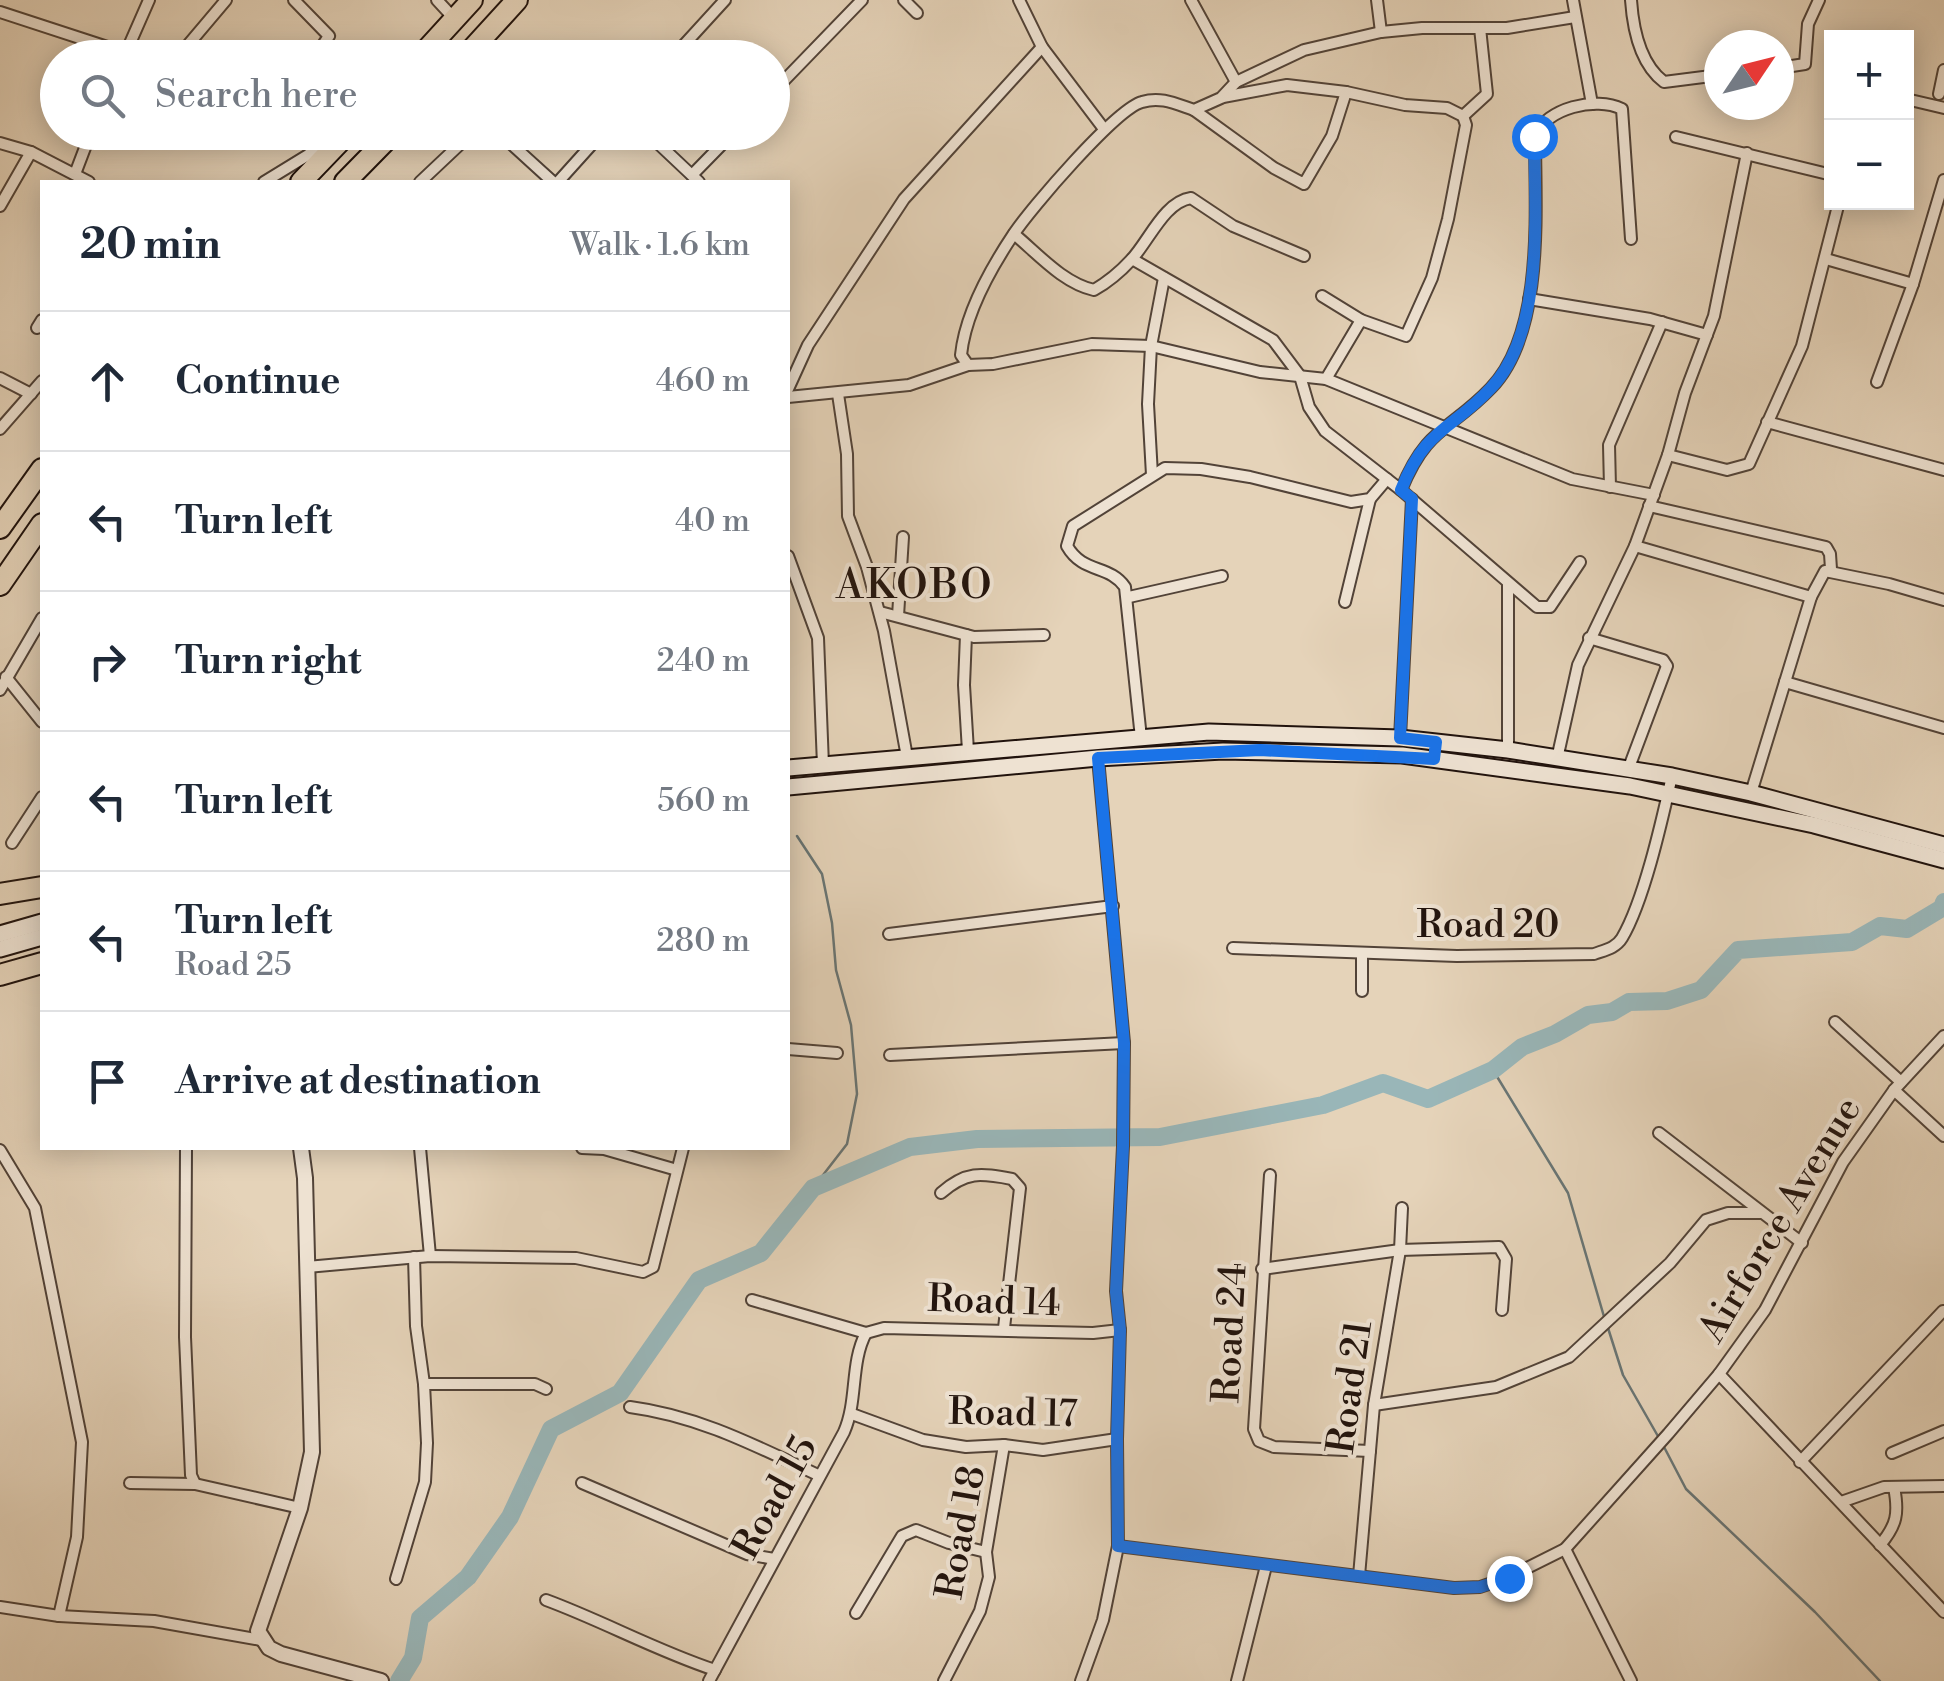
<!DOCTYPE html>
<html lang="en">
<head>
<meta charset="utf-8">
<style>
  :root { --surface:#fff; --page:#f6f6f7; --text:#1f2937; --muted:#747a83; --line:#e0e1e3 }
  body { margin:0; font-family:"Libre Bodoni",serif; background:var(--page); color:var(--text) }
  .controls { position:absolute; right:30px; top:30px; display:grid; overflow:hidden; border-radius:0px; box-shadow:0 5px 25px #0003 }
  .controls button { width:90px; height:90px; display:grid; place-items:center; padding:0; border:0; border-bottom:2px solid var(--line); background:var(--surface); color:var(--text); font:50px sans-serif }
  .compass { position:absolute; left:1704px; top:30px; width:90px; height:90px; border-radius:50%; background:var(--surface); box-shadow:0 5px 25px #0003; rotate:55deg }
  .stop { position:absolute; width:30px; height:30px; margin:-22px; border:8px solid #1a73e8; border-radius:50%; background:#fff }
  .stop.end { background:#1a73e8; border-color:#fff; box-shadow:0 2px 10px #0008 }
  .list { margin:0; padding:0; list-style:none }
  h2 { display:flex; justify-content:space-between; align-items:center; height:130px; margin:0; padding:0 40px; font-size:42px }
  h2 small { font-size:32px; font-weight:400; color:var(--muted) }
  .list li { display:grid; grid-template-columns:65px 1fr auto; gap:30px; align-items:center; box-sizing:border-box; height:140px; padding:0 40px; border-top:2px solid var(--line) }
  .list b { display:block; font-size:38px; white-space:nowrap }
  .list p { margin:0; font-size:32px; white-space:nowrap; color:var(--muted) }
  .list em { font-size:32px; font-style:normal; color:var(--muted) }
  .icon { flex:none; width:55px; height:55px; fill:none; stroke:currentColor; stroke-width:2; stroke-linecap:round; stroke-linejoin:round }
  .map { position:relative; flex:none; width:1944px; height:1681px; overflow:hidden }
  .search { position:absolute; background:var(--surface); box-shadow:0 5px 25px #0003; left:40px; top:40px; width:750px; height:110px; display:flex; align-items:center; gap:25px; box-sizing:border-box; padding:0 35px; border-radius:55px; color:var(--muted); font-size:38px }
  .panel { position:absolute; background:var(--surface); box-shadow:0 5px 25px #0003; left:40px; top:180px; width:750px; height:970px; border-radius:0px }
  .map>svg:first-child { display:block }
</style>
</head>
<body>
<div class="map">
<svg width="1944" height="1681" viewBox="0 0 1944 1681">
  <rect width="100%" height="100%" fill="#e5d3b9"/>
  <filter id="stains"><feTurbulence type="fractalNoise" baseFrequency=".002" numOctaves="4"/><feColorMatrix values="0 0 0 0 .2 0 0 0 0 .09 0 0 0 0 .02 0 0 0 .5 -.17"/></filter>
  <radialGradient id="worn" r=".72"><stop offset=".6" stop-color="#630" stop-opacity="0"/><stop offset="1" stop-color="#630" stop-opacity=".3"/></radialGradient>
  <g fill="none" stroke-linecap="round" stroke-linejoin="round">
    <g stroke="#697574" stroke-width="2.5">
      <path d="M797,836L822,874L832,923L836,970L851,1025L857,1094L847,1144L813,1188"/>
      <path d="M1493,1070L1568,1193L1605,1320"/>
      <path d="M1608,1328L1623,1375L1659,1438"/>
      <path d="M1663,1445L1686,1489L1815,1612L1880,1681"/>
    </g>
    <path stroke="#99b6b8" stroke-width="18" d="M399,1681L413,1658L420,1618L468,1577L510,1517L551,1429L620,1393L699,1280L761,1253L813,1188L910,1147L977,1139L1160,1137L1323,1105L1383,1083L1428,1099L1493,1070L1522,1047L1555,1034L1588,1015L1612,1012L1629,1002L1667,1001L1701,990L1738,950L1852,942L1880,926L1907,929L1942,908L1944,902"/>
    <g stroke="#524338" stroke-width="14">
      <g id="minor">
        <path d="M294,0L329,36L314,58"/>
        <path d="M437,0L449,13"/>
        <path d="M904,0L917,13"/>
        <path d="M1019,0L1042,47L1104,129"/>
        <path d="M1191,0L1236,82"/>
        <path d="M1377,0L1381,32"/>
        <path d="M1573,0L1592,104"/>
        <path d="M1631,0C1633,29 1640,64 1664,82L1719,75"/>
        <path d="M0,12L141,58"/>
        <path d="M124,57L149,0"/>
        <path d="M177,58L226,0"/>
        <path d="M672,58L725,0"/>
        <path d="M1779,68L1805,64L1808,24L1819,0"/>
        <path d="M772,93L862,0"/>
        <path d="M1939,94L1944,70"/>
        <path d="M1223,97L1287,85L1346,92L1405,105L1447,108L1463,116L1466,125L1448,219L1432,278L1406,336L1361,320L1322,296"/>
        <path d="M1906,99L1944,108"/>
        <path d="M1194,110L1274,168L1304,184L1332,136L1346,92"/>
        <path d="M1463,116L1487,94L1480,28"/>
        <path d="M498,132L553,182"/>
        <path d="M646,132L699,182"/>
        <path d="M1676,137L1832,175"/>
        <path d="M0,143L31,152L89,182"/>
        <path d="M75,174L91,132"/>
        <path d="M692,175L734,132"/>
        <path d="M264,182L308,155L334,132"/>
        <path d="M420,182L473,132"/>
        <path d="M558,182L603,132"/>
        <path d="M0,206L31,152"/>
        <path d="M1014,234C1038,254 1063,283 1094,290C1108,282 1120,272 1131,260C1149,241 1164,202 1191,198L1233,226L1304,256"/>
        <path d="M1132,259L1273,340L1300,376L1309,407L1325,431L1401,490L1537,607H1550L1580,562"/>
        <path d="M1826,259L1913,284"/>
        <path d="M1529,299L1650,319L1707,335"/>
        <path d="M37,328L42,320"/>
        <path d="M968,365L961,355C965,315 991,268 1013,235C1030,209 1116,109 1142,102C1161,96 1176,104 1194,110L1221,98L1236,82L1304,50L1381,32L1422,28H1507L1575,17"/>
        <path d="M0,378L31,394"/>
        <path d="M1326,379L1361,320"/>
        <path d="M1877,382L1913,284L1944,180"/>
        <path d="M788,389L808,345L904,199L1042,47"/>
        <path d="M838,394L847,454L848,516L867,567L884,631L907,757"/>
        <path d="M788,397L909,385L968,365L993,364L1092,344L1151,346L1260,372L1326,379L1572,479L1654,495"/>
        <path d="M1767,422L1944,470"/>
        <path d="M0,429L42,381"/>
        <path d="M1668,455L1727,470L1749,464L1802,346L1839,202"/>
        <path d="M1152,475L1148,404L1151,346L1164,278"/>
        <path d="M1610,487L1609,445L1662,322"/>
        <path d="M1401,490C1427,426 1450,431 1491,388C1545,332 1535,209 1535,136C1546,108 1596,96 1622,109L1631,239"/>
        <path d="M1649,506L1826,547L1830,554L1831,569"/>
        <path d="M1635,546L1811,597"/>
        <path d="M788,556L818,638L823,765"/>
        <path d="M1508,584V750"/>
        <path d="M1129,597L1222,576"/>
        <path d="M1345,602L1370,499"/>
        <path d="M880,612L974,637L1044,635"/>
        <path d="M898,616L903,537"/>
        <path d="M966,635L964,685L968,751"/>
        <path d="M1589,638L1663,660L1667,666L1628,770"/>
        <path d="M6,677L42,722"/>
        <path d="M1785,682L1944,728"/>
        <path d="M0,690L42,618"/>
        <path d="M1141,738L1125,587C1109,564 1083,574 1067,546L1073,526L1165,468L1201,469L1250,477L1351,502L1370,499L1387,479"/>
        <path d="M1400,738L1412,499"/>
        <path d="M1557,759L1578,665L1635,546L1668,455L1685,393L1714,316L1747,153"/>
        <path d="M1751,793L1811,597L1825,571L1889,584L1944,600"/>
        <path d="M12,843L42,797"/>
        <path d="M889,934L1113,906"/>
        <path d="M1233,948L1457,956L1594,954C1605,950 1616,948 1622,938C1644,901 1662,820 1672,776"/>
        <path d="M1362,991V953"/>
        <path d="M1835,1022L1901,1082"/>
        <path d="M788,1049L837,1053"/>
        <path d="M890,1055L1124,1043"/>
        <path d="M1894,1090L1944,1136"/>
        <path d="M1659,1133L1802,1243"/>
        <path d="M186,1148L185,1337L191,1475L195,1484"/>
        <path d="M420,1148L430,1256"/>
        <path d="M582,1148L604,1149L677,1170"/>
        <path d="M0,1150L35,1208L82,1442L77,1537L59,1616"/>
        <path d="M1270,1175L1254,1429L1259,1441L1274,1447L1370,1451"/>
        <path d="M941,1193C966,1171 980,1173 1012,1179L1020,1188L1004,1328"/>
        <path d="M307,1267L430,1256L576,1258L643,1272L653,1267L683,1148"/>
        <path d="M1262,1269L1400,1250L1499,1247L1506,1259L1502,1310"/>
        <path d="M752,1300L866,1333"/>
        <path d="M866,1333L884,1328L1093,1333L1120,1330"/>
        <path d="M1719,1374L1944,1612"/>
        <path d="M424,1384H535L546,1389"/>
        <path d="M1374,1405L1496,1387L1569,1357L1670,1263L1706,1220L1728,1213H1761"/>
        <path d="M630,1407C699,1416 756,1446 818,1475"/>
        <path d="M852,1414L923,1440L966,1447L1004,1445L1043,1450L1117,1439"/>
        <path d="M1892,1453L1944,1431"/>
        <path d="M1800,1462L1943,1311"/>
        <path d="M130,1483L195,1484L300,1508"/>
        <path d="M582,1483L747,1554L774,1559"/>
        <path d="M1841,1502L1884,1487L1944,1486"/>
        <path d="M1880,1545C1897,1525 1899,1513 1894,1487"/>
        <path d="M1118,1546L1454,1588L1480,1587L1509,1577L1565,1549L1668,1434L1719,1374L1765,1310L1843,1162L1894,1090L1944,1036"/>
        <path d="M1565,1549L1631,1681"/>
        <path d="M1359,1576L1374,1405L1400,1250L1402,1208"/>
        <path d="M396,1579L425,1482L427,1443L424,1384L416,1326L414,1257"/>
        <path d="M546,1600C603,1621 657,1651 715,1670"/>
        <path d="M0,1607L59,1616L154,1621L261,1640"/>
        <path d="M856,1613L902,1536L916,1530L949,1543L986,1552"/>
        <path d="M709,1681L844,1432C858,1400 850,1363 866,1333"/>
        <path d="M944,1681L980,1611L989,1577L986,1552L1004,1445"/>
        <path d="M1081,1681L1103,1620L1118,1546L1117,1439L1120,1330L1116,1291L1123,1146L1124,1043L1098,758"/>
        <path d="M1237,1681L1266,1566"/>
      </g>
    </g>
    <g stroke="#524338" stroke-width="18">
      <path id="tertiary" d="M301,1148L305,1178L312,1452L300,1508L258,1631L269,1648L281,1654L381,1681"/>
    </g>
    <g stroke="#21130d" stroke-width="19">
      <g id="secondary">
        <path d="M788,768L1209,732L1400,738L1508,750L1672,776L1751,793L1944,845"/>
        <path d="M788,787L1098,758L1223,751L1402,755L1630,786L1814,825L1944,860"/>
        <path d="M0,934L42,922"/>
        <path d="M0,949L42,937"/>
      </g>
    </g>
    <g stroke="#21130d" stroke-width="24">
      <g id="motorway">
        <path d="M419,58L472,0"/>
        <path d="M464,58L517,0"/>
        <path d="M301,182L349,132"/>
        <path d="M345,182L394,132"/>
        <path d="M0,528L42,469"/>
        <path d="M0,585L42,524"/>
        <path d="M0,894L42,887"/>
        <path d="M0,975L42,963"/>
      </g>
    </g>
    <use href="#minor" stroke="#eee2d2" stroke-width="10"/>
    <use href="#tertiary" stroke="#eee2d2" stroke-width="14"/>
    <use href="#secondary" stroke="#eee2d2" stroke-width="15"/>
    <use href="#motorway" stroke="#e5d3b9" stroke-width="20"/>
  </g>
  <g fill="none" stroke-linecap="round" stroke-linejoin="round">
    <path stroke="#1a73e8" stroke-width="12" d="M1509,1578L1480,1587L1454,1588L1118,1546L1117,1439L1120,1330L1116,1292L1123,1146L1124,1043L1098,758L1260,750L1434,759L1436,742L1400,738L1412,499L1401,490C1426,427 1451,431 1491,388C1545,332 1535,209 1534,136"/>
  </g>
  <g text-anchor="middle" stroke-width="8" stroke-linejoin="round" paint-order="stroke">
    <g font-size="38" fill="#21130d" stroke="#eee2d2">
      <text x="1488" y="937">Road 20</text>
      <text transform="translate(1779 1219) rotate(-59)" y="13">Airforce Avenue</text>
      <text transform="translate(994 1300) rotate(2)" y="13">Road 14</text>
      <text transform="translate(1229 1333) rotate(-87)" y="13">Road 24</text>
      <text transform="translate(1349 1387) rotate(-82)" y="13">Road 21</text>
      <text transform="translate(1013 1412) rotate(1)" y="13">Road 17</text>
      <text transform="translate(774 1497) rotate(-61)" y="13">Road 15</text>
      <text transform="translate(960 1532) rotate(-80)" y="13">Road 18</text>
    </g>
    <g font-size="40" letter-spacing="2.5" fill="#21130d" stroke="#eee2d2">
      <text x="915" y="598">AKOBO</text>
    </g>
  </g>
  <rect width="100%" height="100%" filter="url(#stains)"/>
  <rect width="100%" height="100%" fill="url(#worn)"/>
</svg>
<div class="controls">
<button>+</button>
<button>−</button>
</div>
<svg class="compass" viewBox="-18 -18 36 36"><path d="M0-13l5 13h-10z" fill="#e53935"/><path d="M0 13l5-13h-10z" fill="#747a83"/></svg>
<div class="stop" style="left:1534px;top:136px"></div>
<div class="stop end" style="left:1509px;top:1578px"></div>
<div class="search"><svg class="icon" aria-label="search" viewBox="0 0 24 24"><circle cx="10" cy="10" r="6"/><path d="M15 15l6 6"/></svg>Search here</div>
<section class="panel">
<h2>20 min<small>Walk · 1.6 km</small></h2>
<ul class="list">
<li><svg class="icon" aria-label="ahead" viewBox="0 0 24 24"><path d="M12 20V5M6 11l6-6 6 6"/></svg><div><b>Continue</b></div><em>460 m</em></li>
<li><svg class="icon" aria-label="left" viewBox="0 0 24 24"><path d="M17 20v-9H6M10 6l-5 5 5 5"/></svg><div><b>Turn left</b></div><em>40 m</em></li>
<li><svg class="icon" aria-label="right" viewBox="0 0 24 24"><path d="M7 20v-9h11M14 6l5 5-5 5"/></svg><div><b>Turn right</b></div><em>240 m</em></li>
<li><svg class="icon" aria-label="left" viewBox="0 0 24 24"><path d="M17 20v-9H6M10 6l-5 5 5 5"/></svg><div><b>Turn left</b></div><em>560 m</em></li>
<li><svg class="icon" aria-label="left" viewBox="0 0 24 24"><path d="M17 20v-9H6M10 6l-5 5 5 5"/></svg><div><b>Turn left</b><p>Road 25</p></div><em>280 m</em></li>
<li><svg class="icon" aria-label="arrive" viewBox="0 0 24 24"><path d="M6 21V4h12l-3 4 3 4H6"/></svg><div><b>Arrive at destination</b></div></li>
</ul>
</section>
</div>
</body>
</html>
